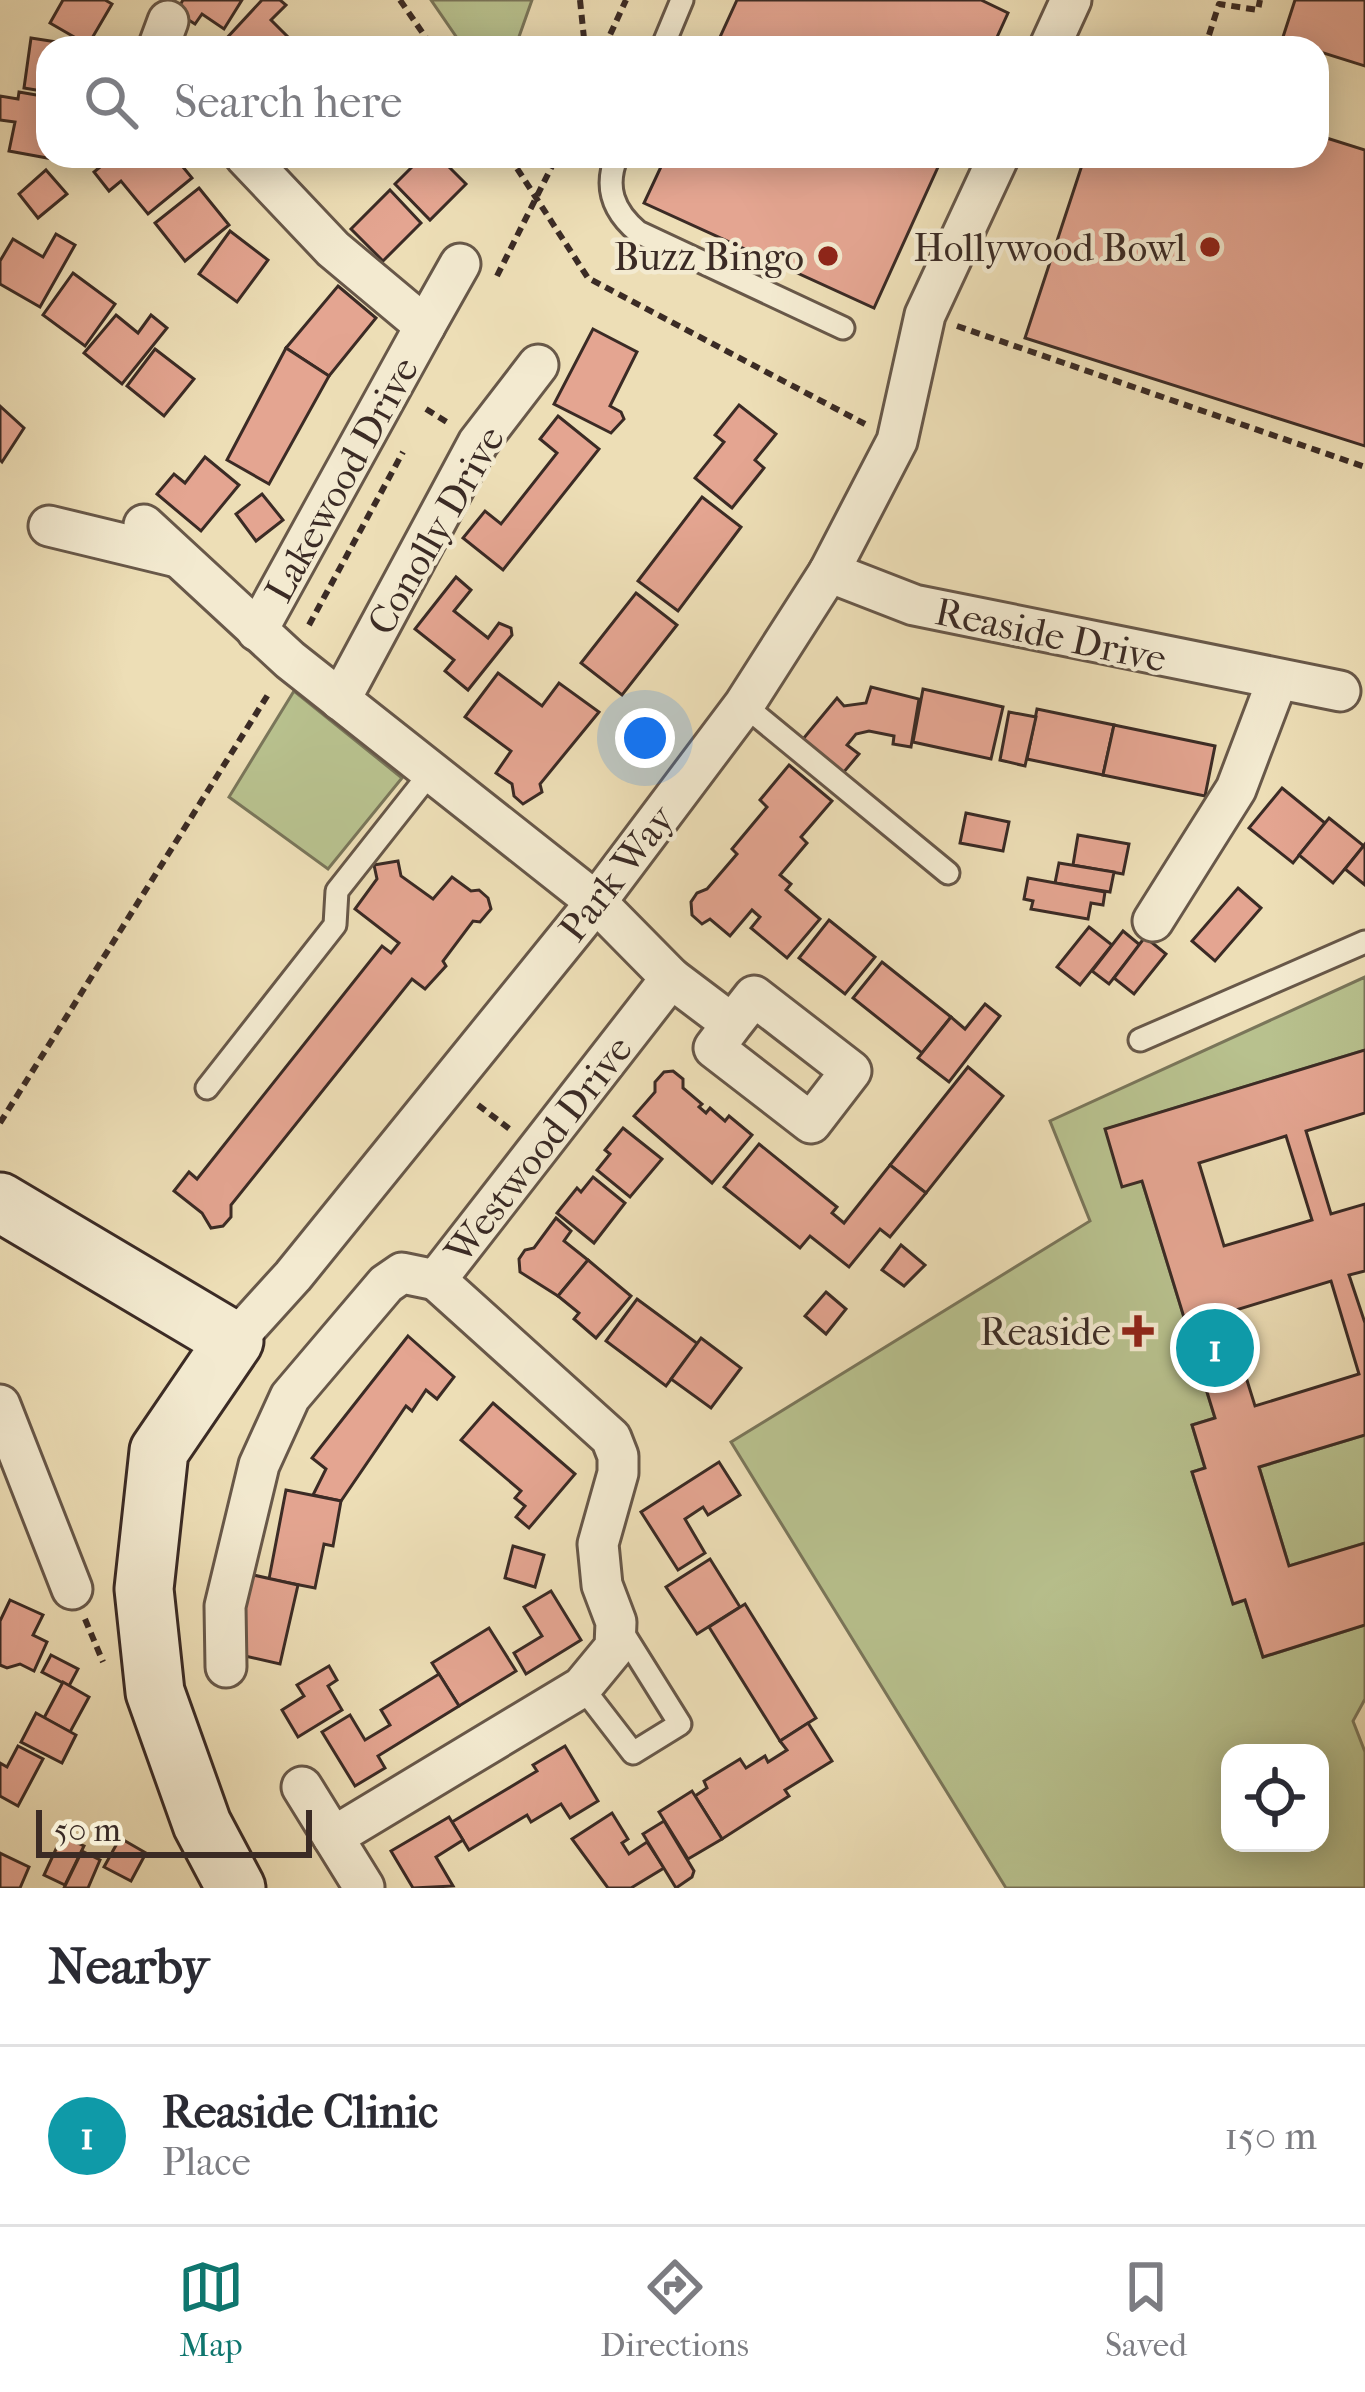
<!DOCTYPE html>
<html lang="en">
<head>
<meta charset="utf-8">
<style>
  :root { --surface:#fff; --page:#f2f2f3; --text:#2b2b33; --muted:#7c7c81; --line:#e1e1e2; --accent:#0f766e }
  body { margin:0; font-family:"IM FELL French Canon",serif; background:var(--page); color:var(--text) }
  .controls { position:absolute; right:36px; bottom:36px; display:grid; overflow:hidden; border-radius:24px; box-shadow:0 6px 30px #0003 }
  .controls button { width:108px; height:108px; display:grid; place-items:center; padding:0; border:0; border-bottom:3px solid var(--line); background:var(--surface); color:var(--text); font:60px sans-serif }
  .scale { position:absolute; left:36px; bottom:30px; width:276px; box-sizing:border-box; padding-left:12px; border:6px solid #3b2b25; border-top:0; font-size:33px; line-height:42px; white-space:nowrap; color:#3b2b25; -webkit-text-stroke:9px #f3ead0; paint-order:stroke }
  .you { position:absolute; left:645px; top:738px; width:42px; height:42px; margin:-30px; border:9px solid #fff; border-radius:50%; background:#1a73e8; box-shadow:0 0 0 18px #1a73e833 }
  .badge { display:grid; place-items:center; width:78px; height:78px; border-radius:50%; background:var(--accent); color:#fff; font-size:39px; font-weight:700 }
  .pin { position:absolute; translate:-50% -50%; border:6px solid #fff; box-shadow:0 3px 12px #0006 }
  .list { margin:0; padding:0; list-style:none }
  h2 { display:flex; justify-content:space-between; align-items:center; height:156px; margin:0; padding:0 48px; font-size:51px }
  h2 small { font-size:39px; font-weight:400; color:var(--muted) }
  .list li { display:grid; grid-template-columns:78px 1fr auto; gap:36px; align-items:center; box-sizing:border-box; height:180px; padding:0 48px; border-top:3px solid var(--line) }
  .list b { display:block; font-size:45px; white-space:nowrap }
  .list p { margin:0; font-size:39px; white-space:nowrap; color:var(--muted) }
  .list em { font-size:39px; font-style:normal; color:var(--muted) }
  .icon { flex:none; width:66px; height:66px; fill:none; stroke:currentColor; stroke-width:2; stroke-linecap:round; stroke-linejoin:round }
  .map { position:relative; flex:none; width:1365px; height:1888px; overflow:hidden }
  .search { position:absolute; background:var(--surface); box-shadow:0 6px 30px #0003; left:36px; right:36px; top:36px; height:132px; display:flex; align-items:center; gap:30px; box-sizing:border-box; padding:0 42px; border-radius:36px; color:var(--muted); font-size:45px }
  .sheet { height:336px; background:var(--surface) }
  nav { display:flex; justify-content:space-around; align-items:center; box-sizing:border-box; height:168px; border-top:3px solid var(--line); background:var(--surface); font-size:33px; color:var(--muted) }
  nav a { display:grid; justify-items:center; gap:6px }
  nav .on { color:var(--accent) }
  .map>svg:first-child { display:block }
</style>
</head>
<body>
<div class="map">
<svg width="1365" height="1888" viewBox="0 0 1365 1888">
  <rect width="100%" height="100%" fill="#eddeb6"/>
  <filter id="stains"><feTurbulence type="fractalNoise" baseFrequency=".00167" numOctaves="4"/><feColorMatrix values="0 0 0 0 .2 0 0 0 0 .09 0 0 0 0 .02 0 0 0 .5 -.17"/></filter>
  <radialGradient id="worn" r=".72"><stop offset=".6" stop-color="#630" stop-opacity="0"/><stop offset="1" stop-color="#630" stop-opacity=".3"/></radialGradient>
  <g fill="#b8c18e" stroke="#7a765a" stroke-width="3" fill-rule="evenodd">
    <path d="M431,0H532L515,48H464Z"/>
    <path d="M294,691L402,778L328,869L229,797Z"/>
    <path d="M1365,977V1050L1106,1129L1142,1181L1215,1418L1192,1425L1205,1468L1192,1472L1233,1603L1245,1600L1263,1657L1365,1625V1699L1353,1721L1365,1752V1888H1006L731,1442L1090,1221L1050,1121ZM1230,1753H1320V1843H1230Z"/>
    <path d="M1365,1435V1543L1289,1566L1259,1467Z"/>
  </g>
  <g fill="#e4a591" stroke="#3b2b25" stroke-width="3" fill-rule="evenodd">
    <path d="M63,0H105L112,4L88,45L50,23Z"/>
    <path d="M183,0H242L224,29L202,14L195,24L176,12Z"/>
    <path d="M262,0H280L286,5L271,20L290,39L281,48H234L225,40Z"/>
    <path d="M737,0H981L1008,13L992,48H715Z"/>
    <path d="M1295,0H1365V66L1282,40Z"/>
    <path d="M31,38L76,45L48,48V92L24,88Z"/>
    <path d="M19,92L48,97V156H59L58,160L9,151L15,122L0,120V96L18,99Z"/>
    <path d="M1317,135L1365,150V446L1025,338L1085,156H1317Z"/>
    <path d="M113,156H174L192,178L148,214L121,181L109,191L94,172Z"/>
    <path d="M423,156H438L466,184L430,220L395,184Z"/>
    <path d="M666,156H943L874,308L644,203Z"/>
    <path d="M46,170L67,194L38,218L19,194Z"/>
    <path d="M199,188L229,225L185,261L155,223Z"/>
    <path d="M390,190L421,223L383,261L351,229Z"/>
    <path d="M230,231L268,260L237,302L199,274Z"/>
    <path d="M56,234L75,245L40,307L0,284V261L13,239L43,257Z"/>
    <path d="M73,273L115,304L85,346L43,315Z"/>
    <path d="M338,286L376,318L329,376L286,348Z"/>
    <path d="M116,315L138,333L151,315L167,328L122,384L84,353Z"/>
    <path d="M593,329L637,352L610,406L621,412L624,419L611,433L554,404Z"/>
    <path d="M286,348L329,376L269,484L227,460Z"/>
    <path d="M155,349L194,379L164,416L127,386Z"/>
    <path d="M739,405L776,434L755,460L764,468L732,508L695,478L724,442L715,435Z"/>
    <path d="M0,406L24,428L2,462L0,460Z"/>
    <path d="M558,416L599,449L503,570L463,538L485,511L501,524L557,453L540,439Z"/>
    <path d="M205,457L239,485L201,531L157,494L174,474L185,483Z"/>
    <path d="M262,494L283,520L256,541L236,514Z"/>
    <path d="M702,497L741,527L678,611L638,581Z"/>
    <path d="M456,577L471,590L454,611L488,638L499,623L511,628L512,635L468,690L445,671L454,660L415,629Z"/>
    <path d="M636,593L677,625L622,695L581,663Z"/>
    <path d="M498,673L542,706L559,683L599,712L540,784L542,792L523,804L514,796L512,784L496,773L511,751L465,717Z"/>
    <path d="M871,687L919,699L911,747L893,744L894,736L869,731L856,734L847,745L859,754L843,773L803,739L837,698L844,706L866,703Z"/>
    <path d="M923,689L1003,707L991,759L913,742Z"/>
    <path d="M1037,709L1114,725L1103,775L1027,759Z"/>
    <path d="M1009,712L1036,717L1025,766L1000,760Z"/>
    <path d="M1114,725L1215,746L1205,796L1103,775Z"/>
    <path d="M789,765L832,801L801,837L807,843L780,875L791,884L786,890L820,919L787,958L751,928L760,917L752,910L730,936L710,919L702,924L692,915L691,902L697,893L707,889L737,854L732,849L767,807L760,800Z"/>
    <path d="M1282,788L1325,823L1293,863L1249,828Z"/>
    <path d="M966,813L1009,822L1003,851L960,843Z"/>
    <path d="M1329,818L1364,846L1333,883L1299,855Z"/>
    <path d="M1078,835L1129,844L1123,874L1073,865Z"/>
    <path d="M1365,844V885L1345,869Z"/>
    <path d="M398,861L401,876L433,899L452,877L471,891L479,890L488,898L491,909L480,922L473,921L443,961L446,966L425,989L412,979L231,1205V1217L223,1226L211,1228L202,1213L174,1191L189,1172L197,1179L382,946L391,953L399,943L355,909L377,879L374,865Z"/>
    <path d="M1059,863L1114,872L1110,892L1055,883Z"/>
    <path d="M1028,878L1105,892L1103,905L1091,903L1088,919L1031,909L1033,901L1024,899Z"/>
    <path d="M1238,888L1261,908L1215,961L1192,941Z"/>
    <path d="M829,920L875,957L845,994L799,958Z"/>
    <path d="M1089,927L1112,945L1080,985L1057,967Z"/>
    <path d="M1123,931L1140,945L1109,984L1092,971Z"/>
    <path d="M1145,937L1166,954L1134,994L1114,978Z"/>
    <path d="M882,962L951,1017L922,1053L853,998Z"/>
    <path d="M985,1004L1000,1016L949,1082L918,1058L951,1017L965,1029Z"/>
    <path d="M1365,1050V1113L1306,1131L1331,1214L1365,1204V1271L1349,1275L1365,1323V1435L1259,1467L1289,1566L1365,1543V1625L1263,1657L1245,1600L1233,1604L1192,1472L1205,1468L1192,1425L1215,1418L1142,1181L1122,1187L1105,1129ZM1286,1136L1312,1220L1224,1246L1199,1163ZM1331,1281L1359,1374L1255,1406L1226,1313Z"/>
    <path d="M968,1067L1003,1096L926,1193L890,1165Z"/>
    <path d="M673,1071L683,1079V1088L702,1104L699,1107L706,1113L710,1108L725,1121L729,1116L752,1135L712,1183L634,1116L655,1092V1082L664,1072Z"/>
    <path d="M623,1128L662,1159L630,1197L597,1170L610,1154L605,1150Z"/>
    <path d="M759,1144L837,1207L832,1213L844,1223L890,1165L926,1193L890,1237L880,1229L849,1267L810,1236L800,1248L724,1187Z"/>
    <path d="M593,1177L625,1203L594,1243L557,1213L577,1188L581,1192Z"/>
    <path d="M556,1218L571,1231L564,1241L588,1260L558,1296L520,1272L519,1259L525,1250L534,1248Z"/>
    <path d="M901,1245L925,1265L904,1286L882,1270Z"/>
    <path d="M588,1260L631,1296L596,1338L574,1319L579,1313L558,1296Z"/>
    <path d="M826,1292L846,1309L826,1334L805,1316Z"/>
    <path d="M637,1299L698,1344L666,1386L606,1341Z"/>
    <path d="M408,1336L454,1377L437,1399L426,1390L412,1411L406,1406L341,1501L313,1495L326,1469L312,1458Z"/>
    <path d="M701,1338L741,1368L711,1408L671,1379Z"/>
    <path d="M493,1403L575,1474L529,1528L516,1517L525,1506L515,1498L521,1491L461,1440Z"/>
    <path d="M719,1462L740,1495L708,1515L703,1507L685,1519L705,1553L678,1570L641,1512Z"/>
    <path d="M286,1490L341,1501L333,1546L324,1544L315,1588L269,1579Z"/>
    <path d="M513,1546L544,1555L535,1587L505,1578Z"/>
    <path d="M710,1559L740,1607L697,1634L666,1587Z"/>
    <path d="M249,1574L298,1585L280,1664L232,1653Z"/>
    <path d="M551,1591L581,1640L526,1674L514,1653L542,1636L524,1607Z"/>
    <path d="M10,1600L43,1615L33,1635L47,1642L34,1671L20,1664L7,1668L0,1665V1621Z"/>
    <path d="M745,1604L816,1718L780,1741L709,1627Z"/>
    <path d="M489,1628L516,1671L459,1706L432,1663Z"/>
    <path d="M51,1655L78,1669L69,1686L42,1672Z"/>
    <path d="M329,1666L337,1680L328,1686L342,1710L298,1737L282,1710L304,1696L297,1685Z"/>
    <path d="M439,1674L459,1706L378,1756L385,1768L355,1786L322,1732L350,1715L365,1740L390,1725L381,1710Z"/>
    <path d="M63,1682L89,1697L70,1732L44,1718Z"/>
    <path d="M36,1713L76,1735L62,1763L21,1742Z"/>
    <path d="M808,1723L832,1761L785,1790L789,1796L722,1839L695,1796L707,1788L704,1781L740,1759L746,1768L765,1756L768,1762L787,1750L780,1741Z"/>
    <path d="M18,1746L43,1759L18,1806L0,1796V1763L7,1767Z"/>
    <path d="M565,1746L598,1801L570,1818L561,1804L531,1822L527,1815L469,1850L452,1822L537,1771L533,1765Z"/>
    <path d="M692,1791L722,1839L688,1859L659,1812Z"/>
    <path d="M612,1813L628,1839L622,1843L629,1854L647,1842L664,1868L631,1888H608L572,1839Z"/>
    <path d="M449,1817L463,1840L436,1857L453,1886L413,1888L391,1851Z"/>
    <path d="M664,1821L694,1871L692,1877L676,1888L643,1834Z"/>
    <path d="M62,1836L84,1846L65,1885L44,1875Z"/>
    <path d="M120,1838L146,1853L131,1881L104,1867Z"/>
    <path d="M82,1851L100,1860L88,1888H64Z"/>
    <path d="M0,1853L29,1867L20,1888H0Z"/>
  </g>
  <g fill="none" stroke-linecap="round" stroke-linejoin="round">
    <g stroke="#685849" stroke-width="27">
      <g id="lane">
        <path d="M662,48L682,0"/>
        <path d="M617,156C604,187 613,211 638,232L843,328"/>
        <path d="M744,705L948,873"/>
        <path d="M1140,1040L1365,942"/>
        <path d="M207,1088L335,925L337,891L431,772"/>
        <path d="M582,1687L633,1753L680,1724L620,1628"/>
      </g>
    </g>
    <g stroke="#685849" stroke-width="45">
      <g id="street">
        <path d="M158,48L168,21"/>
        <path d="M1049,48L1071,0"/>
        <path d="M245,156L333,249L425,326L257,631"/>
        <path d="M425,326L460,264"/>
        <path d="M144,525L290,660L596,902L671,978L436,1280L402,1273L386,1284L290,1397L259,1465L225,1606L226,1667"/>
        <path d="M49,526L173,556"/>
        <path d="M829,572L914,605L1340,691"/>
        <path d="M340,700L478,443L538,365"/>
        <path d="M1153,921L1236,789L1277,681"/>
        <path d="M671,978L732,1024L754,996L851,1071L811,1123L714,1048L732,1024"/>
        <path d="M234,1341L293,1276L596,902L744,705L829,572L897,441L925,315L999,156"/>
        <path d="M0,1405L72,1589"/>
        <path d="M302,1787L364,1887"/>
        <path d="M333,1837L582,1687L615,1647L616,1622L602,1585L598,1544L618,1473V1456L611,1438L436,1280"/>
      </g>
    </g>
    <g stroke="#3b2b25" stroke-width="63">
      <path id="secondary" d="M0,1202L234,1341L159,1451L144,1589L155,1692L202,1824L236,1888"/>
    </g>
    <g stroke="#3b2b25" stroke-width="6" stroke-dasharray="9 6" stroke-linecap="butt">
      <path d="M400,0L433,48"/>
      <path d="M580,0L585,48"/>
      <path d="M1209,35L1219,4L1258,10L1260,0"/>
      <path d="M604,48L626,0"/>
      <path d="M509,156L588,278L865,424"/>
      <path d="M497,276L557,156"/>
      <path d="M957,326L1365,467"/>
      <path d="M426,409L450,424"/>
      <path d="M309,625L403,452"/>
      <path d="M478,1105L511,1130"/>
      <path d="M0,1123L269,693"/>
      <path d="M85,1619L103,1662"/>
    </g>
    <use href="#lane" stroke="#f3ead0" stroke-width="21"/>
    <use href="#street" stroke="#f3ead0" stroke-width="39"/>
    <use href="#secondary" stroke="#f3ead0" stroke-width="57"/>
  </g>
  <g fill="#8f2418" stroke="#f3ead0" stroke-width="4.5">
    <circle cx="1210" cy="247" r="12"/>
    <circle cx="828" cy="256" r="12"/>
    <path d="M1132 1313h12v12h12v12h-12v12h-12v-12h-12v-12h12z"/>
  </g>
  <g text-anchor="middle" stroke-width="9" stroke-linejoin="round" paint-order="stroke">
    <g font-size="39" fill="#3b2b25" stroke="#f3ead0" text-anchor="end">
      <text x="1186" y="261">Hollywood Bowl</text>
      <text x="804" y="270">Buzz Bingo</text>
      <text x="1111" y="1345">Reaside</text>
    </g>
    <g font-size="39" fill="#3b2b25" stroke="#f3ead0">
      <text transform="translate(341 479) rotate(-61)" y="14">Lakewood Drive</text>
      <text transform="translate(435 530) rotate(-60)" y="14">Conolly Drive</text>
      <text transform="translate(1051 634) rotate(12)" y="14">Reaside Drive</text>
      <text transform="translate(616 873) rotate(-52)" y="14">Park Way</text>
      <text transform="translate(538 1149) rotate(-52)" y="14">Westwood Drive</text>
    </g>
  </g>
  <rect width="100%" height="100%" filter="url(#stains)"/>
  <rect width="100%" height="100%" fill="url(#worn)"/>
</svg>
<div class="controls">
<button><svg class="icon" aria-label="locate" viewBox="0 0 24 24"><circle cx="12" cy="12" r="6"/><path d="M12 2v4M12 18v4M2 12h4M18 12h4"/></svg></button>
</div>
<div class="scale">50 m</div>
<div class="you"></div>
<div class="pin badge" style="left:1215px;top:1348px;background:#0f9aa8">1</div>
<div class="search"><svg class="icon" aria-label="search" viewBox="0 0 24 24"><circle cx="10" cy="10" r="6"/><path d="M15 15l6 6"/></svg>Search here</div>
</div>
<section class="sheet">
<h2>Nearby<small></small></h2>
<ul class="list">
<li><span class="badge" style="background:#0f9aa8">1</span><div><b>Reaside Clinic</b><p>Place</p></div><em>150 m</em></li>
</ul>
</section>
<nav>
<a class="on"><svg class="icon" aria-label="map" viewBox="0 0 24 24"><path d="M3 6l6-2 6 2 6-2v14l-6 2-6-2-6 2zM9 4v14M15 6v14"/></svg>Map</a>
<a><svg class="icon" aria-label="directions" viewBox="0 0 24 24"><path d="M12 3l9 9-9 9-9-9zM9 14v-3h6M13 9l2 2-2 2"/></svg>Directions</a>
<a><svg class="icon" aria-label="saved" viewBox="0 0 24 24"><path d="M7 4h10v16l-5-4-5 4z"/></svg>Saved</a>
</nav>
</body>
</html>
